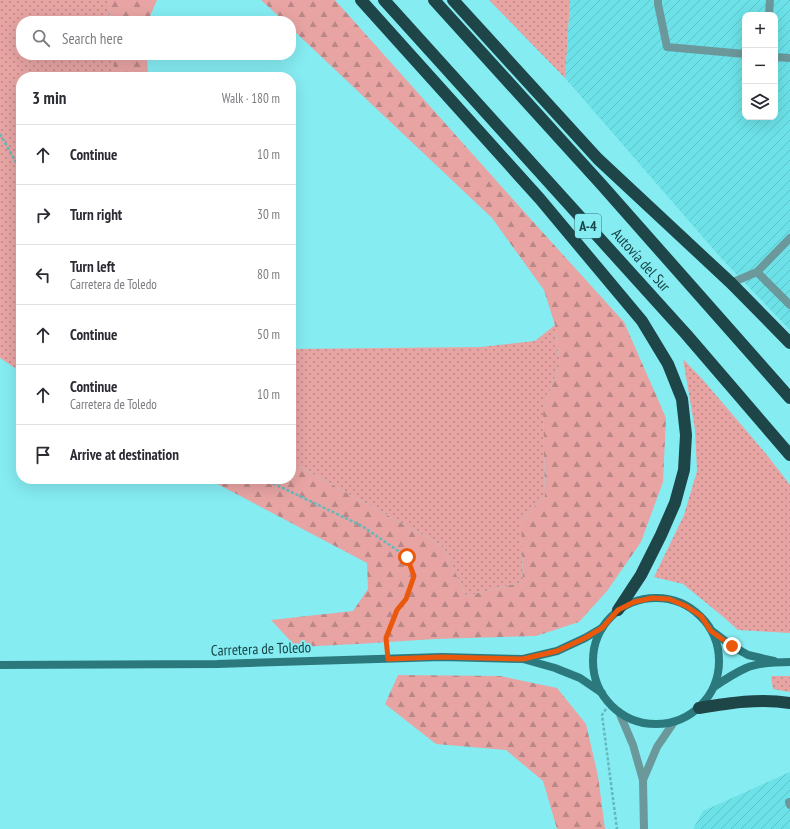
<!DOCTYPE html>
<html lang="en">
<head>
<meta charset="utf-8">
<style>
  :root { --surface:#fff; --page:#f7f7f7; --text:#2b2b33; --muted:#7c7c81; --line:#e1e1e2 }
  body { margin:0; font-family:"PT Sans Narrow",sans-serif; background:var(--page); color:var(--text) }
  .controls { position:absolute; right:12px; top:12px; display:grid; overflow:hidden; border-radius:8px; box-shadow:0 4px 16px #0002 }
  .controls button { width:36px; height:36px; display:grid; place-items:center; padding:0; border:0; border-bottom:1px solid var(--line); background:var(--surface); color:var(--text); font:20px sans-serif }
  .stop { position:absolute; width:12px; height:12px; margin:-9px; border:3px solid #ea580c; border-radius:50%; background:#fff }
  .stop.end { background:#ea580c; border-color:#fff; box-shadow:0 1px 4px #0008 }
  .list { margin:0; padding:0; list-style:none }
  h2 { display:flex; justify-content:space-between; align-items:center; height:52px; margin:0; padding:0 16px; font-size:17px }
  h2 small { font-size:13px; font-weight:400; color:var(--muted) }
  .list li { display:grid; grid-template-columns:26px 1fr auto; gap:12px; align-items:center; box-sizing:border-box; height:60px; padding:0 16px; border-top:1px solid var(--line) }
  .list b { display:block; font-size:15px; white-space:nowrap }
  .list p { margin:0; font-size:13px; white-space:nowrap; color:var(--muted) }
  .list em { font-size:13px; font-style:normal; color:var(--muted) }
  .icon { flex:none; width:22px; height:22px; fill:none; stroke:currentColor; stroke-width:2; stroke-linecap:round; stroke-linejoin:round }
  .map { position:relative; flex:none; width:790px; height:829px; overflow:hidden }
  .search { position:absolute; background:var(--surface); box-shadow:0 4px 16px #0002; left:16px; top:16px; width:280px; height:44px; display:flex; align-items:center; gap:10px; box-sizing:border-box; padding:0 14px; border-radius:16px; color:var(--muted); font-size:15px }
  .panel { position:absolute; background:var(--surface); box-shadow:0 4px 16px #0002; left:16px; top:72px; width:280px; height:412px; border-radius:16px }
  .map>svg:first-child { display:block }
</style>
</head>
<body>
<div class="map">
<svg width="790" height="829" viewBox="0 0 790 829">
  <defs>
    <pattern id="industrial-furrows" width="10" height="10" patternUnits="userSpaceOnUse"><rect width="10" height="10" fill="#6ce1e8"/><path d="M-1 1l2-2M0 10L10 0M9 11l2-2" fill="none" stroke="#5dc2c8"/></pattern>
    <pattern id="grass-dots" width="8" height="8" patternUnits="userSpaceOnUse"><rect width="8" height="8" fill="#e7a4a3"/><path d="M2 2h.1M6 6h.1" fill="none" stroke="#ba8787" stroke-width="1.8" stroke-linecap="round"/></pattern>
    <pattern id="forest-firs" width="22" height="20" patternUnits="userSpaceOnUse"><rect width="22" height="20" fill="#e7a4a3"/><path d="M5 1l3.5 6h-7zM16 11l3.5 6h-7z" fill="#ba8787"/></pattern>
  </defs>
  <rect width="100%" height="100%" fill="#85ecf2"/>
  <g fill="url(#industrial-furrows)" fill-rule="evenodd">
    <path d="M570,0H790V330L721,258L565,78ZM745,15H775V117H745Z"/>
    <path d="M790,772V829H693L703,811Z"/>
  </g>
  <g fill="url(#grass-dots)">
    <path d="M0,0H109L111,21H21V55H113L114,77H21V372L0,358Z"/>
    <path d="M489,0H570L565,78Z"/>
    <path d="M555,325L560,364L543,409L545,496L521,521L523,582L466,596L443,546L291,462V349L481,347L535,341Z"/>
    <path d="M683,359L703,380L767,455L790,485V633L738,630L721,615L683,584L654,577L684,515L697,471L695,429Z"/>
    <path d="M771,676H790V692L773,689Z"/>
  </g>
  <g fill="url(#forest-firs)">
    <path d="M109,0H157L148,21H111Z"/>
    <path d="M261,0H335L536,225L624,322L666,418L663,482L641,542L607,591L579,622L536,636L435,639L358,644L296,647L271,620L353,611L368,589L367,563L208,479H291V462L443,546L466,596L523,582L521,521L545,496L543,409L560,364L555,325L544,290L492,218L291,28V21H284Z"/>
    <path d="M113,55H147L148,77H114Z"/>
    <path d="M398,675L500,676L557,688L586,724L598,776L605,829H557L543,781L506,750L436,744L385,704Z"/>
  </g>
  <g fill="none" stroke-linecap="round" stroke-linejoin="round">
    <g stroke="#63b8bc" stroke-width="2.5" stroke-dasharray="3 2" stroke-linecap="butt">
      <path d="M0,134L21,171"/>
      <path d="M264,479L362,526L407,557L414,576L406,599L397,610L386,638L387,647"/>
      <path d="M606,709L602,715L617,829"/>
    </g>
    <g stroke="#6b989b" stroke-width="8">
      <path d="M658,0V4L667,47L745,54"/>
      <path d="M769,15L770,0"/>
      <path d="M775,57L790,58"/>
      <path d="M757,272L790,305"/>
      <path d="M731,283L757,272L790,238"/>
      <path d="M619,712L633,745L643,780L644,829"/>
      <path d="M643,780L657,747L674,722"/>
      <path d="M789,802L790,805"/>
    </g>
    <g stroke="#2b797d" stroke-width="8">
      <circle cx="656" cy="661" r="63"/>
      <path d="M712,631L732,646L748,655L774,661"/>
      <path d="M523,659L557,651L585,638L602,628"/>
      <path d="M0,665L217,664L442,657L523,659L555,668L580,678L602,693"/>
      <path d="M714,687C724,680 735,673 746,668C758,663 778,662 790,662"/>
    </g>
    <g stroke="#1e4547" stroke-width="12">
      <path d="M361,0L540,199L642,321L668,364L682,399L686,435L684,470L675,503L661,535L641,575L618,610"/>
      <path d="M384,0L686,334L790,455"/>
      <path d="M434,0L601,184L790,398"/>
      <path d="M453,0L598,159L731,283L790,343"/>
      <path d="M699,708C729,703 760,698 790,703"/>
    </g>
  </g>
  <g fill="none" stroke-linecap="round" stroke-linejoin="round">
    <path stroke="#ea580c" stroke-width="5" d="M407,557L414,576L406,599L397,610L386,638L388,659L442,657L523,659L557,651L585,638L602,628L618,610L634,602L652,598L669,599L686,606L701,616L711,631L732,646"/>
  </g>
  <g text-anchor="middle" stroke-width="4" stroke-linejoin="round" paint-order="stroke">
    <rect fill="#85ecf2" stroke="#38767a" stroke-width="1" x="575" y="214" width="26" height="24" rx="3"/>
    <g font-size="14" font-weight="bold" fill="#174446">
      <text x="588" y="231">A-4</text>
    </g>
    <g font-size="15" fill="#174446" stroke="#85ecf2">
      <text transform="translate(641 260) rotate(48)" y="5">Autovía del Sur</text>
      <text transform="translate(261 649) rotate(-2)" y="5">Carretera de Toledo</text>
    </g>
  </g>
</svg>
<div class="controls">
<button>+</button>
<button>−</button>
<button><svg class="icon" aria-label="layers" viewBox="0 0 24 24"><path d="M12 4l9 5-9 5-9-5zM3 14l9 5 9-5"/></svg></button>
</div>
<div class="stop" style="left:407px;top:557px"></div>
<div class="stop end" style="left:732px;top:646px"></div>
<div class="search"><svg class="icon" aria-label="search" viewBox="0 0 24 24"><circle cx="10" cy="10" r="6"/><path d="M15 15l6 6"/></svg>Search here</div>
<section class="panel">
<h2>3 min<small>Walk · 180 m</small></h2>
<ul class="list">
<li><svg class="icon" aria-label="ahead" viewBox="0 0 24 24"><path d="M12 20V5M6 11l6-6 6 6"/></svg><div><b>Continue</b></div><em>10 m</em></li>
<li><svg class="icon" aria-label="right" viewBox="0 0 24 24"><path d="M7 20v-9h11M14 6l5 5-5 5"/></svg><div><b>Turn right</b></div><em>30 m</em></li>
<li><svg class="icon" aria-label="left" viewBox="0 0 24 24"><path d="M17 20v-9H6M10 6l-5 5 5 5"/></svg><div><b>Turn left</b><p>Carretera de Toledo</p></div><em>80 m</em></li>
<li><svg class="icon" aria-label="ahead" viewBox="0 0 24 24"><path d="M12 20V5M6 11l6-6 6 6"/></svg><div><b>Continue</b></div><em>50 m</em></li>
<li><svg class="icon" aria-label="ahead" viewBox="0 0 24 24"><path d="M12 20V5M6 11l6-6 6 6"/></svg><div><b>Continue</b><p>Carretera de Toledo</p></div><em>10 m</em></li>
<li><svg class="icon" aria-label="arrive" viewBox="0 0 24 24"><path d="M6 21V4h12l-3 4 3 4H6"/></svg><div><b>Arrive at destination</b></div></li>
</ul>
</section>
</div>
</body>
</html>
